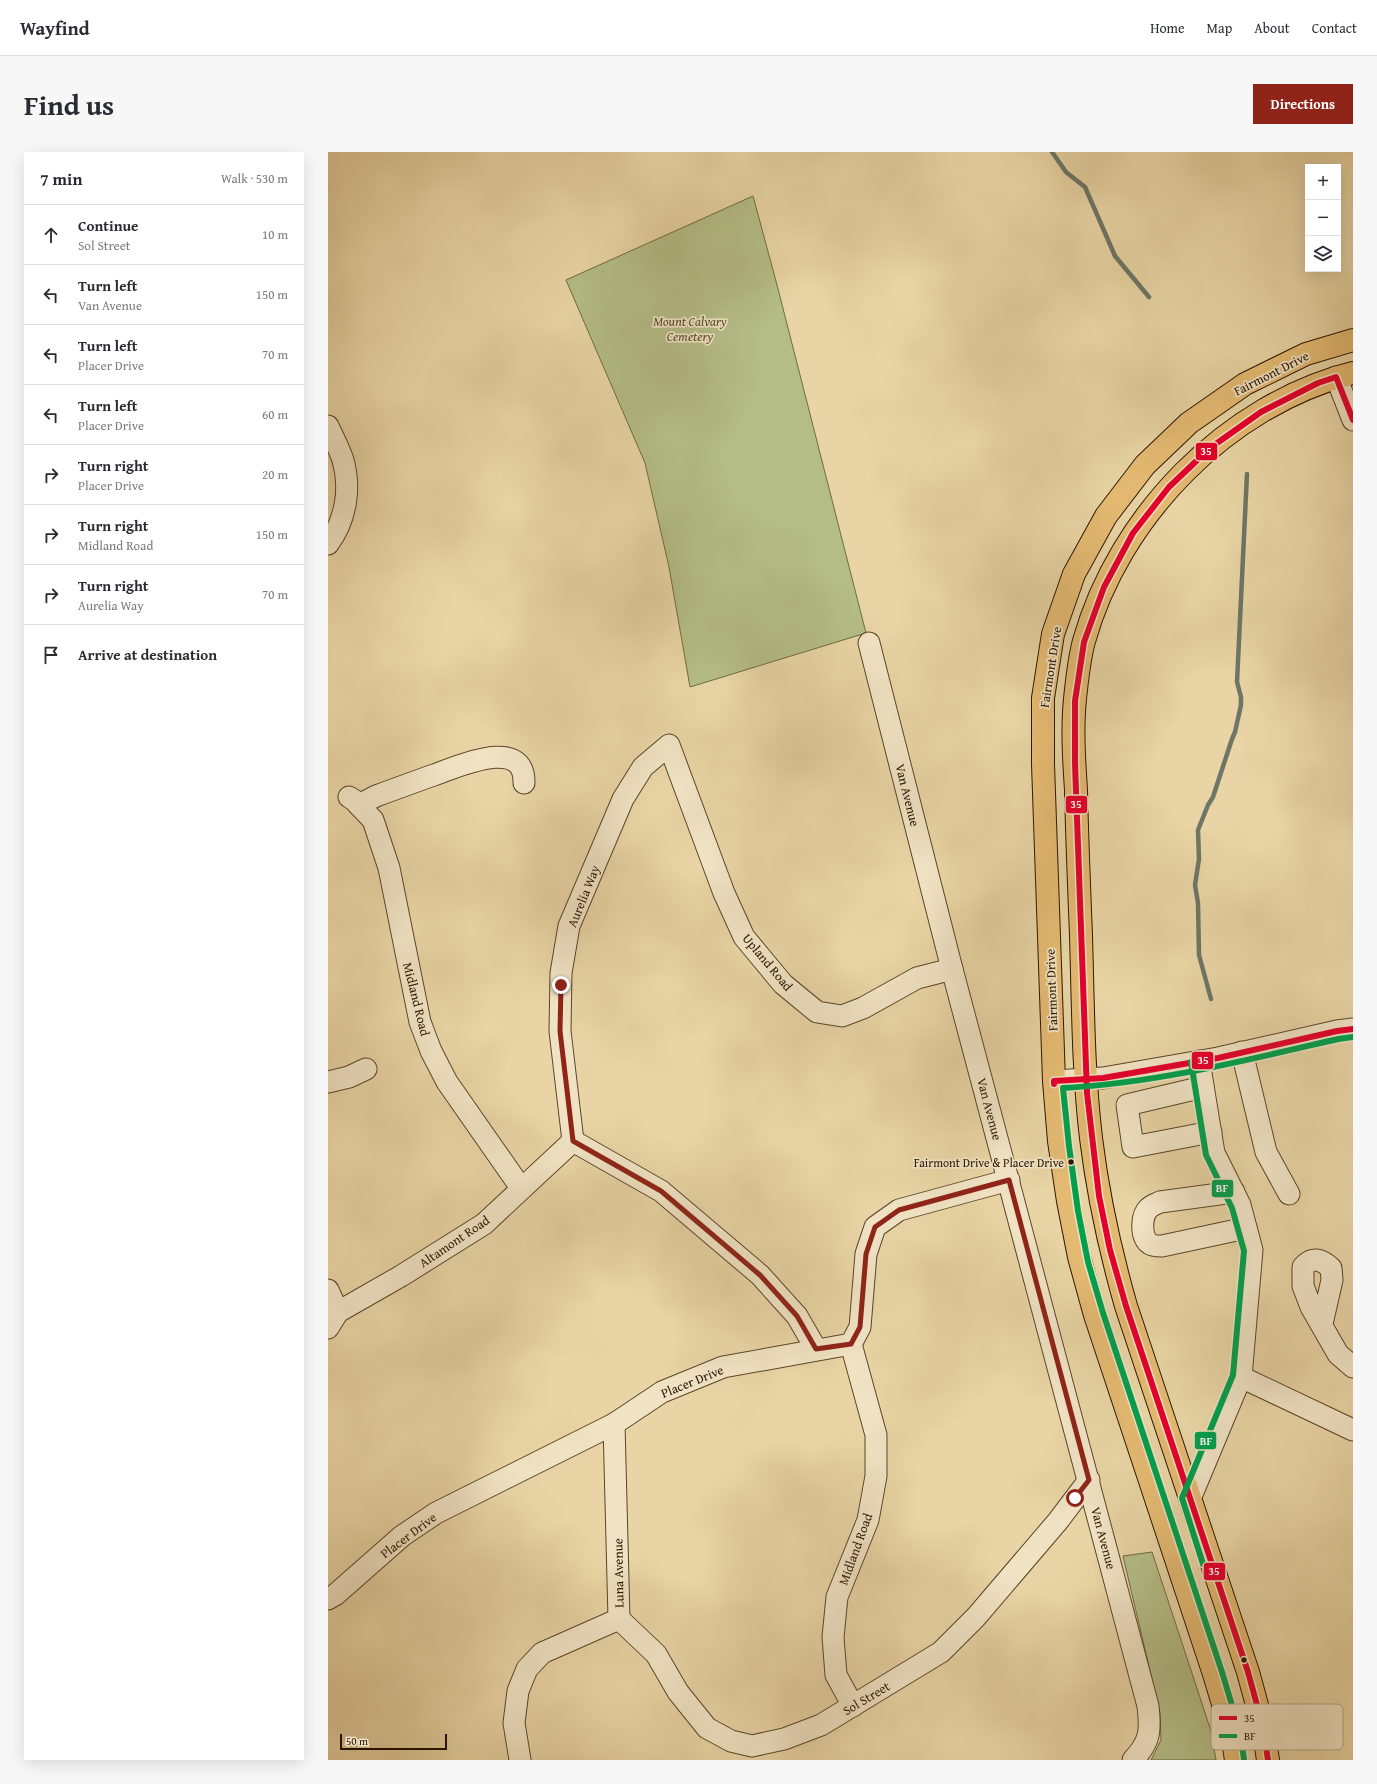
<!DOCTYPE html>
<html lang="en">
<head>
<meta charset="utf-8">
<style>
  :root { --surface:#fff; --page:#f7f7f7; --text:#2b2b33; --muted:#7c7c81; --line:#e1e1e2; --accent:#8f2418 }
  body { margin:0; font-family:"Gentium Book Plus",serif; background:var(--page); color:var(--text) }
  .controls { position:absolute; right:12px; top:12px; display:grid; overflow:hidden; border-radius:0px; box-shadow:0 4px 16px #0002 }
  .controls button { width:36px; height:36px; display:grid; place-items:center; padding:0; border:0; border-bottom:1px solid var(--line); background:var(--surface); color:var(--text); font:20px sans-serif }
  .scale { position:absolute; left:12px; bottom:10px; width:107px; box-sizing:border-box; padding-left:4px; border:2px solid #2c1500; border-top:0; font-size:11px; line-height:14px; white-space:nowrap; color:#2c1500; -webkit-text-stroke:3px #f0e3c4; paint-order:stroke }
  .stop { position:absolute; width:12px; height:12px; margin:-9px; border:3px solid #8f2418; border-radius:50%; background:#fff }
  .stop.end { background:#8f2418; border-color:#fff; box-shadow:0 1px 4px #0008 }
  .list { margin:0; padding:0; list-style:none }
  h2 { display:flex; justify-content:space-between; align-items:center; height:52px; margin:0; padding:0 16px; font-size:17px }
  h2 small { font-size:13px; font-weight:400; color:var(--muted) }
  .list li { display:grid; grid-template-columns:26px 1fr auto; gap:12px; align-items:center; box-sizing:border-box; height:60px; padding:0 16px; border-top:1px solid var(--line) }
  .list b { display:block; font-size:15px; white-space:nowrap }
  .list p { margin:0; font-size:13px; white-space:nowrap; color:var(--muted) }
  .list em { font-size:13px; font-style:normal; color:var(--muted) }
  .icon { flex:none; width:22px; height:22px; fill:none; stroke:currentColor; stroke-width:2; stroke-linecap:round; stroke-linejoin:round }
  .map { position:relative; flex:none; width:1025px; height:1608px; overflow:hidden; border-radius:0px }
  header { display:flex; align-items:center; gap:24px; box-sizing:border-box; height:56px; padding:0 20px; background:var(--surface); border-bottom:1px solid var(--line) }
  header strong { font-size:19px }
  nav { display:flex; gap:22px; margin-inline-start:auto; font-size:14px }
  .intro { display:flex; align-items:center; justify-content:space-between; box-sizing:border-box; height:96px; padding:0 24px }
  h1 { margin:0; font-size:28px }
  .button { padding:10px 18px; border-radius:0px; background:var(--accent); color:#fff; font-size:14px; font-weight:700 }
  main { display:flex; gap:24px; padding:0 24px }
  aside { flex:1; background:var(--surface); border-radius:0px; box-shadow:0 4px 16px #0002 }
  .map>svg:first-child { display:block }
</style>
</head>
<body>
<header>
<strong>Wayfind</strong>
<nav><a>Home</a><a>Map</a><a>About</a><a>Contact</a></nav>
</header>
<div class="intro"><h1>Find us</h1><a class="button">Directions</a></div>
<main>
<aside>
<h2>7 min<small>Walk · 530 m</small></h2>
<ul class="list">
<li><svg class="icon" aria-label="ahead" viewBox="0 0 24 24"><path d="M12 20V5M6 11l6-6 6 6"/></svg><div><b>Continue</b><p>Sol Street</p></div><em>10 m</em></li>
<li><svg class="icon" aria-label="left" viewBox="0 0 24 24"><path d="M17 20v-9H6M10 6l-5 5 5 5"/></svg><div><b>Turn left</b><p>Van Avenue</p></div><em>150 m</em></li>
<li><svg class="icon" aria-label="left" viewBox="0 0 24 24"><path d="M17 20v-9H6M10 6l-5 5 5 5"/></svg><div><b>Turn left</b><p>Placer Drive</p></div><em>70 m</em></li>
<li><svg class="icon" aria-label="left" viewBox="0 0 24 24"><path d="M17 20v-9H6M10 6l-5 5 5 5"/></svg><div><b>Turn left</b><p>Placer Drive</p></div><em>60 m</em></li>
<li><svg class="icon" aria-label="right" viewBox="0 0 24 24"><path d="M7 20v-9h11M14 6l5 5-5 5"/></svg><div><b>Turn right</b><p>Placer Drive</p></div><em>20 m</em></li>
<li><svg class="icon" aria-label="right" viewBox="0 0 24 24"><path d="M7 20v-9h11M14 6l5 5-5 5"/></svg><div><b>Turn right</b><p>Midland Road</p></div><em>150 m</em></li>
<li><svg class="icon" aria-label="right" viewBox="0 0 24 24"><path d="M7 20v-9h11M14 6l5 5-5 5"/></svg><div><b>Turn right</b><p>Aurelia Way</p></div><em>70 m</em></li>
<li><svg class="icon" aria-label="arrive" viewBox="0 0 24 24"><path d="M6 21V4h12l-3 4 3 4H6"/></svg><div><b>Arrive at destination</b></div></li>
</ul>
</aside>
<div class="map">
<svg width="1025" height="1608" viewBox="0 0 1025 1608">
  <rect width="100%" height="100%" fill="#e8d4a4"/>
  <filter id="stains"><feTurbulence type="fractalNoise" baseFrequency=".005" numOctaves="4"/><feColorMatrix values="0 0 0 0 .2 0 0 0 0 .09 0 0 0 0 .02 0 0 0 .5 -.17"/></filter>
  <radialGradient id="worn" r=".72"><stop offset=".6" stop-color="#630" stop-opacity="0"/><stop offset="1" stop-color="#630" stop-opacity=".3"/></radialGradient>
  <g fill="#b4bd87" stroke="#706944">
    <path d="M425,44L449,133L538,481L362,535L341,415L317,311L238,128Z"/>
    <path d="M824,1400L883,1579L888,1608H823L833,1588L832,1561L795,1404Z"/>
  </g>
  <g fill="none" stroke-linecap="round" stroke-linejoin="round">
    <g stroke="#6d7667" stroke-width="4.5">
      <path d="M724,0L738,20L757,35L787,104L821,145"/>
      <path d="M883,847L871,803L870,751L867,733L871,707L870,678L880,653L885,645L904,587L907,580L913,553V545L909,530L919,322"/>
    </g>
    <g stroke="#5b4529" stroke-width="23">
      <g id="minor">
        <path d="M1008,225L1025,268"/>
        <path d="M0,274C5,285 11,296 15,308C23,337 18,368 0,392"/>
        <path d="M541,491L624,817L820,1554C823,1579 822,1590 805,1608"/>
        <path d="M21,645L26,648L45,668L61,716L92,870L103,899L119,930L193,1036"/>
        <path d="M31,653L48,644C67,637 86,630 106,623C129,615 197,583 196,631"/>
        <path d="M914,900L938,1000L961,1042"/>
        <path d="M726,929L775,926L890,906L1009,879L1025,877"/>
        <path d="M0,930L21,925L38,917"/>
        <path d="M875,935L799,953L805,995L883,980"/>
        <path d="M245,989L232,879L233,821L241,774L295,647L315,615L341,593L396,741L416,785L455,832L489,860L514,864L535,856L589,826L624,817"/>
        <path d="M245,989L333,1039L432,1123L469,1164L488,1197"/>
        <path d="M906,1040L832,1050C828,1052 824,1053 821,1056C813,1063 812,1085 822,1092C825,1094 831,1094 834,1094L918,1076"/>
        <path d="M0,1138L10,1160"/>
        <path d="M994,1172L1004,1128L1003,1116C993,1107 984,1104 975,1115V1134L983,1155L1010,1202L1025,1215"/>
        <path d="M0,1176L10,1160L73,1124L156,1072L245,989"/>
        <path d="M523,1192L548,1283V1324L540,1368L509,1445L505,1485L508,1523L525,1554"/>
        <path d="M913,1225L1025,1278"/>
        <path d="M862,1347L913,1225L924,1098L912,1053L886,1001L871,909"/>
        <path d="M0,1447L7,1443L74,1384L108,1361L286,1272L334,1240L395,1215L523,1192L532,1175L538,1102L547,1075L571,1058L681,1028"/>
        <path d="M291,1467L328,1502L350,1540L379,1576L403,1589L424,1594L456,1587L493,1573L613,1500L648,1465L730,1369L761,1328"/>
        <path d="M192,1608L186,1571L190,1539L199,1517L214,1501L291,1467L286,1272"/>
      </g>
    </g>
    <g stroke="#2c1500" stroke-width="24">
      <g id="major">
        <path d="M908,1608L904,1582L886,1522L767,1163L751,1105L740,1049L731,989L726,929L715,612V546L725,482L746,422L778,364L817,313L861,271L917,232L978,202L1025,188"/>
        <path d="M940,1608L935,1575L920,1520L798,1154C782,1098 770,1043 763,986C755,919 755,850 753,783C751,734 749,686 748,638C746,608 744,577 747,547C749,528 751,507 756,489C791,364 899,253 1025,221"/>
      </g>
    </g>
    <use href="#minor" stroke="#f0e3c4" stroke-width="21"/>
    <use href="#major" stroke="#e4ba72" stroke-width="22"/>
    <g stroke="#f0e3c4" stroke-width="9">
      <g id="bus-1">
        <path d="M726,932V929L775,926L890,906L1009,879L1025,877"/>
        <path d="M940,1608L935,1575L920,1520L798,1154L782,1098L771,1044L759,941L747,611V549L756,490L776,435L805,381L841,335L882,296L933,260L990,231L1008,225L1025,268"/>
      </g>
    </g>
    <g stroke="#f0e3c4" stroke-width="9">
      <g id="bus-2">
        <path d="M863,910L878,1003L904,1056L916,1099L905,1223L854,1346L875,1412"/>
        <path d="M916,1607L912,1580L894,1520L775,1161L760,1110L750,1059L741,994L735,936C828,931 919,908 1010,887L1025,885"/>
      </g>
    </g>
    <use href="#bus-1" stroke="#e4002b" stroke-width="6"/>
    <use href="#bus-2" stroke="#029f4d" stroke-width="6"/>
  </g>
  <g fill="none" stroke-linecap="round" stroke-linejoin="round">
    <path stroke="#8f2418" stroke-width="5" d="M233,833L232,879L245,989L333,1039L432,1123L469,1164L488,1197L523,1192L532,1175L538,1102L547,1075L571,1058L681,1028L761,1328L747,1346"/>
  </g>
  <g fill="#2c1500" stroke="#f0e3c4" stroke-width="1.5">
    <circle cx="743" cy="1010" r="3.5"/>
    <circle cx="916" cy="1508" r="3.5"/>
  </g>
  <g text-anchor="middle" stroke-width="3.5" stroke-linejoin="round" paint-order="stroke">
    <g font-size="12" fill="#2c1500" stroke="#f0e3c4" text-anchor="end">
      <text x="736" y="1015">Fairmont Drive &amp; Placer Drive</text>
    </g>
    <g font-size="13" font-style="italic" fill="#554728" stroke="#f0e3c4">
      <text x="362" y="174">Mount Calvary<tspan x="362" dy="15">Cemetery</tspan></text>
    </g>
    <g font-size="13" fill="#2c1500" stroke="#f0e3c4">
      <text transform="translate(943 221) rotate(-27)" y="5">Fairmont Drive</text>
      <text transform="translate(722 515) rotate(-81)" y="5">Fairmont Drive</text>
      <text transform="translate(580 643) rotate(76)" y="5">Van Avenue</text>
      <text transform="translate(255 744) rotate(-68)" y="5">Aurelia Way</text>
      <text transform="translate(440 810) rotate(50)" y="5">Upland Road</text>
      <text transform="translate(723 838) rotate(-92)" y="5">Fairmont Drive</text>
      <text transform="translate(89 847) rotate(76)" y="5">Midland Road</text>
      <text transform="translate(662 957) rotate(75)" y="5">Van Avenue</text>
      <text transform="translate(126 1089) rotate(-34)" y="5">Altamont Road</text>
      <text transform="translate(364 1229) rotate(-22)" y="5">Placer Drive</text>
      <text transform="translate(80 1383) rotate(-37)" y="5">Placer Drive</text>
      <text transform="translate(776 1386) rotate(75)" y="5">Van Avenue</text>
      <text transform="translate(527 1397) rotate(-70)" y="5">Midland Road</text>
      <text transform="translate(290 1421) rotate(-91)" y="5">Luna Avenue</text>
      <text transform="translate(538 1546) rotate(-31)" y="5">Sol Street</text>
    </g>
  </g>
  <rect x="883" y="1552" width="132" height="46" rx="6" fill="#f0e3c4" stroke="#b5a589" stroke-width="1"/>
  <rect x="891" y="1564" width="18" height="4" fill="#e4002b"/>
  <rect x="891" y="1582" width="18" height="4" fill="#029f4d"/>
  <g font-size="11" fill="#2c1500">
    <text x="916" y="1570">35</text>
    <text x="916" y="1588">BF</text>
  </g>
  <g stroke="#f0e3c4" stroke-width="1.5">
    <rect x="867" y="290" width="23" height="19" rx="4" fill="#e4002b"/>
    <rect x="737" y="643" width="23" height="19" rx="4" fill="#e4002b"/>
    <rect x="863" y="899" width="23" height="19" rx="4" fill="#e4002b"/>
    <rect x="883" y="1027" width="23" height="19" rx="4" fill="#029f4d"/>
    <rect x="866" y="1279" width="23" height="19" rx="4" fill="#029f4d"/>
    <rect x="875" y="1410" width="23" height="19" rx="4" fill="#e4002b"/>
  </g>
  <g font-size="11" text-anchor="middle" font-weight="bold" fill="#fff">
    <text x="878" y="303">35</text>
    <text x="748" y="656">35</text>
    <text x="875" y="912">35</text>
    <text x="894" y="1040">BF</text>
    <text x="878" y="1293">BF</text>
    <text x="886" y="1423">35</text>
  </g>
  <rect width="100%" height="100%" filter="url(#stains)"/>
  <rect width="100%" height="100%" fill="url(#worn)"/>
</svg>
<div class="controls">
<button>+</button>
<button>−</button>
<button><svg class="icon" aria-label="layers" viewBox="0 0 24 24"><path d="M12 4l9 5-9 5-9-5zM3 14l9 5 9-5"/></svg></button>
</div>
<div class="scale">50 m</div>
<div class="stop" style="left:747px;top:1346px"></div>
<div class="stop end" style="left:233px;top:833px"></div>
</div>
</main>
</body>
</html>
